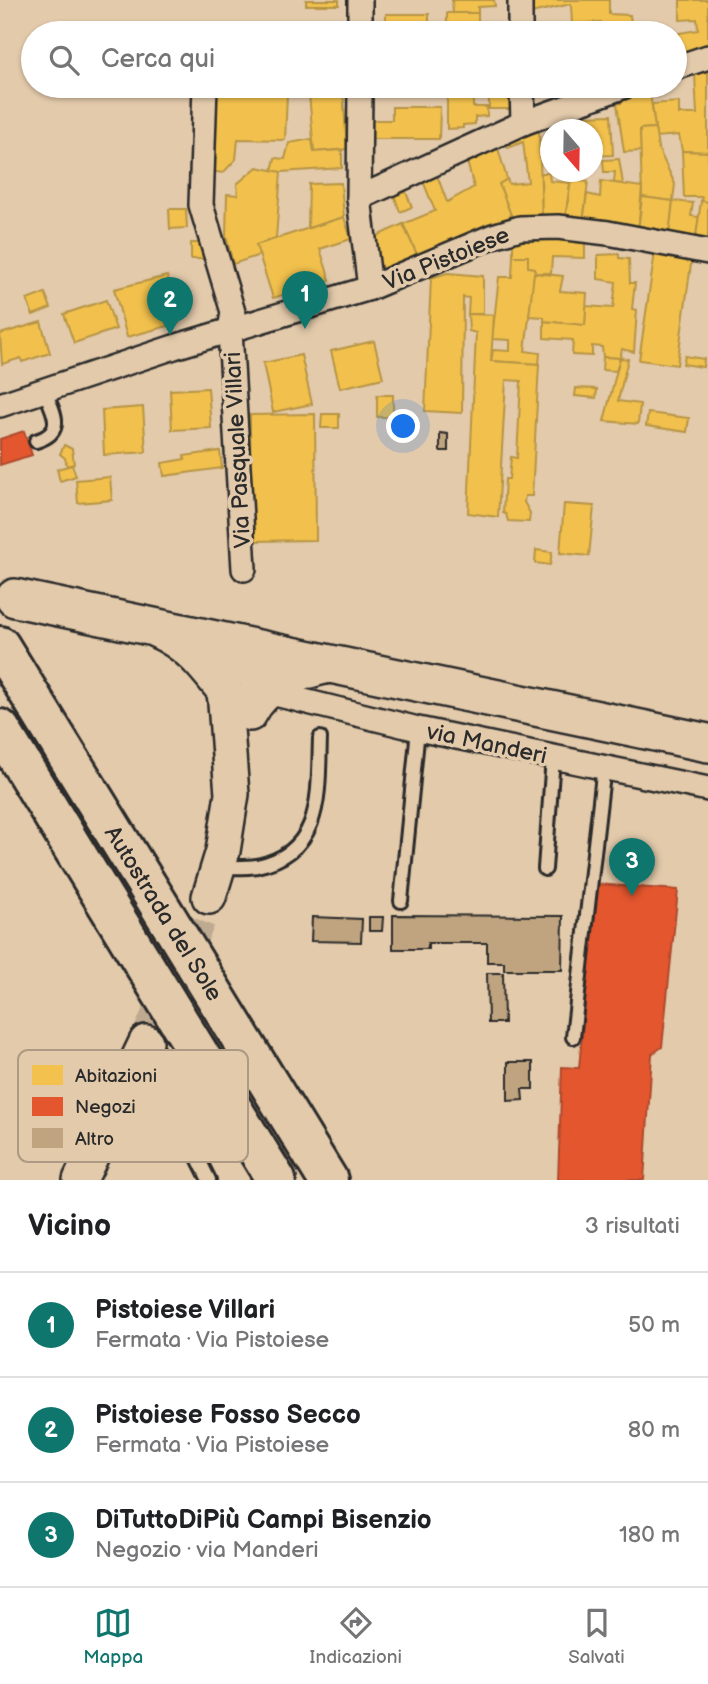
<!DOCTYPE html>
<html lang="it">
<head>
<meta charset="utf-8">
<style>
  :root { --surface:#fff; --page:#f6f6f6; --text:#202124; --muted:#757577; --line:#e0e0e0; --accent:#0f766e }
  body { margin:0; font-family:"Balsamiq Sans",sans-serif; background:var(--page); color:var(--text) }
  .compass { position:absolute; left:540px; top:119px; width:63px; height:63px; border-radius:50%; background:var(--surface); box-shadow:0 2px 5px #0004; rotate:160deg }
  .you { position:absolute; left:404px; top:427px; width:24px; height:24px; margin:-18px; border:5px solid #fff; border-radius:50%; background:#1a73e8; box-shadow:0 0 0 10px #1a73e833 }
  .badge { display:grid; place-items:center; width:46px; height:46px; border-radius:50%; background:var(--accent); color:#fff; font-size:23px; font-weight:700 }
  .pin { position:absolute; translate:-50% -58px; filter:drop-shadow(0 2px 4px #0008) }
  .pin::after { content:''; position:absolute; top:37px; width:24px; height:21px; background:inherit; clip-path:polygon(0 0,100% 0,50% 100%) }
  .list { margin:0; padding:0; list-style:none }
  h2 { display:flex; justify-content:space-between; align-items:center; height:91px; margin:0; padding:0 28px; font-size:30px }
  h2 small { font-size:23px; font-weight:400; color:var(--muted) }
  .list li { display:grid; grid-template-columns:46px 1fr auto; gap:21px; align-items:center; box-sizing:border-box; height:105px; padding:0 28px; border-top:2px solid var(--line) }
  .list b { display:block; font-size:26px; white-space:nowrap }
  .list p { margin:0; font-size:23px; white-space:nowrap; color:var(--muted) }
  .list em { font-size:23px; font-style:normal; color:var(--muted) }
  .icon { flex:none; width:38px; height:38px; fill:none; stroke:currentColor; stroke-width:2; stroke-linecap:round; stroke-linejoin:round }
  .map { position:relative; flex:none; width:708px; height:1180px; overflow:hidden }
  .search { position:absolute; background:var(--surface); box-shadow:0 2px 5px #0004; left:21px; right:21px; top:21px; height:77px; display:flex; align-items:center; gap:18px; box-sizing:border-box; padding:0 24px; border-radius:38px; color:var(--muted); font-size:26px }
  .sheet { height:406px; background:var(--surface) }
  nav { display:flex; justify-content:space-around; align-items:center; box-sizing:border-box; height:98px; border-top:2px solid var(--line); background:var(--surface); font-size:19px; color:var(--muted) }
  nav a { display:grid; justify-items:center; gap:4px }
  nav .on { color:var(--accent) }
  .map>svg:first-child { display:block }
</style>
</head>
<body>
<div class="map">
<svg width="708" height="1180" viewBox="0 0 708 1180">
  <rect width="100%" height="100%" fill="#e3caab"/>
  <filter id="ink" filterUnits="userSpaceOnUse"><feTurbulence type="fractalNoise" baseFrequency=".0143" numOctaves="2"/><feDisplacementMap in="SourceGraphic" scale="14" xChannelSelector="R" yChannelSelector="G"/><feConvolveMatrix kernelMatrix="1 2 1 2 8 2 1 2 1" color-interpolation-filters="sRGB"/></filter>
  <g filter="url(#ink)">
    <g fill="#f2c14e" stroke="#b69444" stroke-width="2">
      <rect x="306" y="0" width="33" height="5"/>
      <path d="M452,0H494L495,6L478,7V13H453Z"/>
      <path d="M531,0H609V14L630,15L632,33H613L612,28L603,29L601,22L572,24L571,4L531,13Z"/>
      <path d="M680,0H708V48L679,55V33L698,30L697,19L680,20Z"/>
      <path d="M447,13H478V28H511V33H447Z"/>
      <path d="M386,14H429V33L386,32Z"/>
      <path d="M708,72V152L682,151L679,135L656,137L652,104L679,102V114H697L695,74Z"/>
      <path d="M209,86H273L272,93L287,94L285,140L238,139L236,159L223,173L209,171Z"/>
      <rect x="368" y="86" width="31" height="9"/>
      <rect x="447" y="86" width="25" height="5"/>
      <rect x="489" y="86" width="22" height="23"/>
      <path d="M643,86H649L655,128L640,129L641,151L624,152L617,104L621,103L619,96Z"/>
      <path d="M343,90L347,149L314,152L309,93Z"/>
      <path d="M447,96H473V107H487V116L475,117V124L463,125V128L447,129Z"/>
      <path d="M392,107H440L439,139H368V120H392Z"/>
      <path d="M611,115L613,155L592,156V130H585V116Z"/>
      <path d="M564,119L566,125L552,130L550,124Z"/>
      <path d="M539,128L542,219L512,218L499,184L507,179L509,184L528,182L523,142L508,148L505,140Z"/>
      <path d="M655,128L658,148L675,184L673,201L642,197L640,129Z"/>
      <path d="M312,139L314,152L342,150V168L281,172L272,171L275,158L285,159L289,143Z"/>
      <path d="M497,145L507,179L499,184L512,218L419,259L403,224L435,211L421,176L435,170L447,202L474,187L466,158Z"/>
      <path d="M682,151L708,152V202L701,201L702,197H684Z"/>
      <path d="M619,159L623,184L614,183L615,172H604L603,160Z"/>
      <path d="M257,167L281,172L276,238L256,245L260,255L233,264L226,236L227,194L238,195L237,184Z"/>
      <path d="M541,173H549L550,181L570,183L565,220L542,219Z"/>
      <path d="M571,180L588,182L583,223L565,220Z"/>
      <path d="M601,181L642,187L638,232L583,223L587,194L600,197Z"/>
      <path d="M341,183L344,217L308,228L309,184Z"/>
      <path d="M403,185L412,207L400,212L392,189Z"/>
      <path d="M642,197L673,201L669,236L638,232Z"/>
      <path d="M673,201L693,203L691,216L699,217L695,243L669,236Z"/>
      <path d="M701,201L708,202V245L695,243Z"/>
      <path d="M169,209H186L187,228L170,229Z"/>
      <path d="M344,217L351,239L320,249L330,280L273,298L256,245Z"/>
      <path d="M403,224L419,259L380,275L372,238Z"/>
      <path d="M513,236L585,237V258L552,257L551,273H534L535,268L528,267V256H513Z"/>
      <rect x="191" y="243" width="12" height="16"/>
      <path d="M655,252L692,257L677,365L639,360Z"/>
      <path d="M619,254V258L629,259L630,283H635L632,309L637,310L634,352L622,349L620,358L603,357L602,347L592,346V356L572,355L573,340L544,338V321L585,325L586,306L613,308L616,282L598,279V255Z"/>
      <path d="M513,256H528V267L535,268L525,351L540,353L539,364L491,361L493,350L510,351V340L492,339L499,277H512Z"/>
      <path d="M447,273L483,276V314H468L469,298L463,297L462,413L425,411L431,278Z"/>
      <path d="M534,273L563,276L560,291L587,293L585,325L544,321V317L529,316Z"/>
      <path d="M167,276L179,323L127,337L114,289Z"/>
      <path d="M45,293L51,308L33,315L27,300Z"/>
      <path d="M106,300L116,329L74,343L64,314Z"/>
      <path d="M468,314L494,315L491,361L539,364L532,496H525L524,502L530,513L529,522L508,521L506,514L503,513L505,479H509L511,457L517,458L521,381L506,380L498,517L468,513L476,333L469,331Z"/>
      <path d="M41,322L50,353L22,362L21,358L2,364L0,334Z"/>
      <path d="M374,341L383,378L340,388L331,351Z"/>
      <path d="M301,355L312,404L273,412L263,363Z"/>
      <path d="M685,356L704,359L703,367L683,364Z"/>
      <path d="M603,357L620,358L616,371L602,370Z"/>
      <path d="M620,358L628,359L618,401L640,404L638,424L604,421Z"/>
      <path d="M208,388L211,428L172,430L170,390Z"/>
      <path d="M576,388L597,389L596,398L575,396Z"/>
      <rect x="377" y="395" width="16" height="22"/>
      <path d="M143,407L146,452L104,455L102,410Z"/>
      <path d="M648,413L689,418L687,432L646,426Z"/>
      <path d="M315,414L316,540L251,541L250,415Z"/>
      <path d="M322,414H339V428H321Z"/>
      <path d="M64,445L72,449L74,464L67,466L65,458L60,454Z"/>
      <path d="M220,451L222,468L164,476L162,463L185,459L184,456Z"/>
      <path d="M72,465L76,476L60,481L57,469Z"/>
      <path d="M110,477L112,500L78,503L76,480Z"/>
      <path d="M564,504L594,506L589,556L560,553Z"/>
      <path d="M536,550L552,552L550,565L535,563Z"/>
    </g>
    <g fill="#e4572e" stroke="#ac4a2d" stroke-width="2">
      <path d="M24,431L32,455L0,465V439Z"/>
      <path d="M596,884L678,890L662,1047L652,1054L644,1180H558L562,1067L579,1068Z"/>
    </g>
    <g fill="#bfa47f" stroke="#2b2b2b" stroke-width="2">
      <path d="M440,433L448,434V451H440Z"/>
      <path d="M393,915L563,916L562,970H504V962H487V943H428V949H393Z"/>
      <path d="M312,917L362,919L361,942L311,941Z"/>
      <path d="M369,917H383L382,931H369Z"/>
      <path d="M487,973H503L504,1023H488Z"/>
      <path d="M508,1062H533V1089H522L523,1100L508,1101Z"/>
    </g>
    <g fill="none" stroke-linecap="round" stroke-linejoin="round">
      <path stroke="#beaa91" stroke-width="33" stroke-dasharray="33 17" stroke-linecap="butt" d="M146,1042L209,897"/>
      <g stroke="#2b2b2b" stroke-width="18">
        <g id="lane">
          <path d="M36,441C67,432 53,411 44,390"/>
          <path d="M219,867C231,867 245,868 257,866C324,852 318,792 320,738"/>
          <path d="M545,869L553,757"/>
          <path d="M401,901L418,729"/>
          <path d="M573,1037L604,766"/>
          <path d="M140,1063L193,1148L209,1180"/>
        </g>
      </g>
      <g stroke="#2b2b2b" stroke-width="28">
        <g id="street">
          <path d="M520,0V33"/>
          <path d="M360,33V0"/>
          <path d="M675,68L708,57"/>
          <path d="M205,86L201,205L233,312L230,331L244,569"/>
          <path d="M522,86L523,123"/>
          <path d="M359,198L360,86"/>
          <path d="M370,288L359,198L523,123L625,86"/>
          <path d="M0,405L174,347L370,288L493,236L520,228L558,227L608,233L708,252"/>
          <path d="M267,692L418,729L708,789"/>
        </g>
      </g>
      <g stroke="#2b2b2b" stroke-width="38">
        <g id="secondary">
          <path d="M155,630C188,645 201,662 223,690"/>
          <path d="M250,714C265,683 302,671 334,665"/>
          <path d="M209,897L223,851L232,794L223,677L228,663L243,645L257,683L256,702"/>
          <path d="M80,1180L146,1042"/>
        </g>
      </g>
      <g stroke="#2b2b2b" stroke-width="42">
        <path id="primary" d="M15,598L708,743"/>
      </g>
      <g stroke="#2b2b2b" stroke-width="44">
        <g id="highway">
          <path d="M0,646L328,1180"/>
          <path d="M0,729L276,1180"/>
        </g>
      </g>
      <use href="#lane" stroke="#e3caab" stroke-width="12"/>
      <use href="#street" stroke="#e3caab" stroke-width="23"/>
      <use href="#secondary" stroke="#e3caab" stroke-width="33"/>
      <use href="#primary" stroke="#e3caab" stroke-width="37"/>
      <use href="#highway" stroke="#e3caab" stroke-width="38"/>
    </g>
  </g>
  <g text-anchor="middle" stroke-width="7" stroke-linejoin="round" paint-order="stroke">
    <g font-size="23" fill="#2b2b2b" stroke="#e3caab">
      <text transform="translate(446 258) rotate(-22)" y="8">Via Pistoiese</text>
      <text transform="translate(237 450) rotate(-93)" y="8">Via Pasquale Villari</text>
      <text transform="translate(487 743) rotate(12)" y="8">via Manderi</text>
      <text transform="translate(164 913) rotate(58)" y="8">Autostrada del Sole</text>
    </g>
  </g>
  <rect x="18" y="1050" width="230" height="112" rx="10" fill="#e3caab" stroke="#ac9a85" stroke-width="2"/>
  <rect x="32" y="1065" width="31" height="20" fill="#f2c14e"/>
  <rect x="32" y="1097" width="31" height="19" fill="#e4572e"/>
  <rect x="32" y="1128" width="31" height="20" fill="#bfa47f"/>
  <g font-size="19" fill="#2b2b2b">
    <text x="75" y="1082">Abitazioni</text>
    <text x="75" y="1113">Negozi</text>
    <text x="75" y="1145">Altro</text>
  </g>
</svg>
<svg class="compass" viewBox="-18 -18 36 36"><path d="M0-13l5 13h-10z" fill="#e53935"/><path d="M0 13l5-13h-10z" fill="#757577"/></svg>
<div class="you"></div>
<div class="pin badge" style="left:305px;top:329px">1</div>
<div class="pin badge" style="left:170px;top:335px">2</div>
<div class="pin badge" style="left:632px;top:896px">3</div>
<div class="search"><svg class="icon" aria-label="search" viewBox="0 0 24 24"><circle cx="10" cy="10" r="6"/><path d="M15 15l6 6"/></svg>Cerca qui</div>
</div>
<section class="sheet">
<h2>Vicino<small>3 risultati</small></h2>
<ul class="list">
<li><span class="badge">1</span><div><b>Pistoiese Villari</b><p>Fermata · Via Pistoiese</p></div><em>50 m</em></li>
<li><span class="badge">2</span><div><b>Pistoiese Fosso Secco</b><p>Fermata · Via Pistoiese</p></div><em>80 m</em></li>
<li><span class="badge">3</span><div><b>DiTuttoDiPiù Campi Bisenzio</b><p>Negozio · via Manderi</p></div><em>180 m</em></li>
</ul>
</section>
<nav>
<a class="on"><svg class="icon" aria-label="map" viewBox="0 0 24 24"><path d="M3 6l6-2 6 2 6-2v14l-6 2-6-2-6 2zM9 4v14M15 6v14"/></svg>Mappa</a>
<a><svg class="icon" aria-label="directions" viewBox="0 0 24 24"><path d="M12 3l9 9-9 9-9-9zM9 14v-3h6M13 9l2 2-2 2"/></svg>Indicazioni</a>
<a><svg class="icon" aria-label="saved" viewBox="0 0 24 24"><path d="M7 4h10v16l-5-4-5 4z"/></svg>Salvati</a>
</nav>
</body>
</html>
